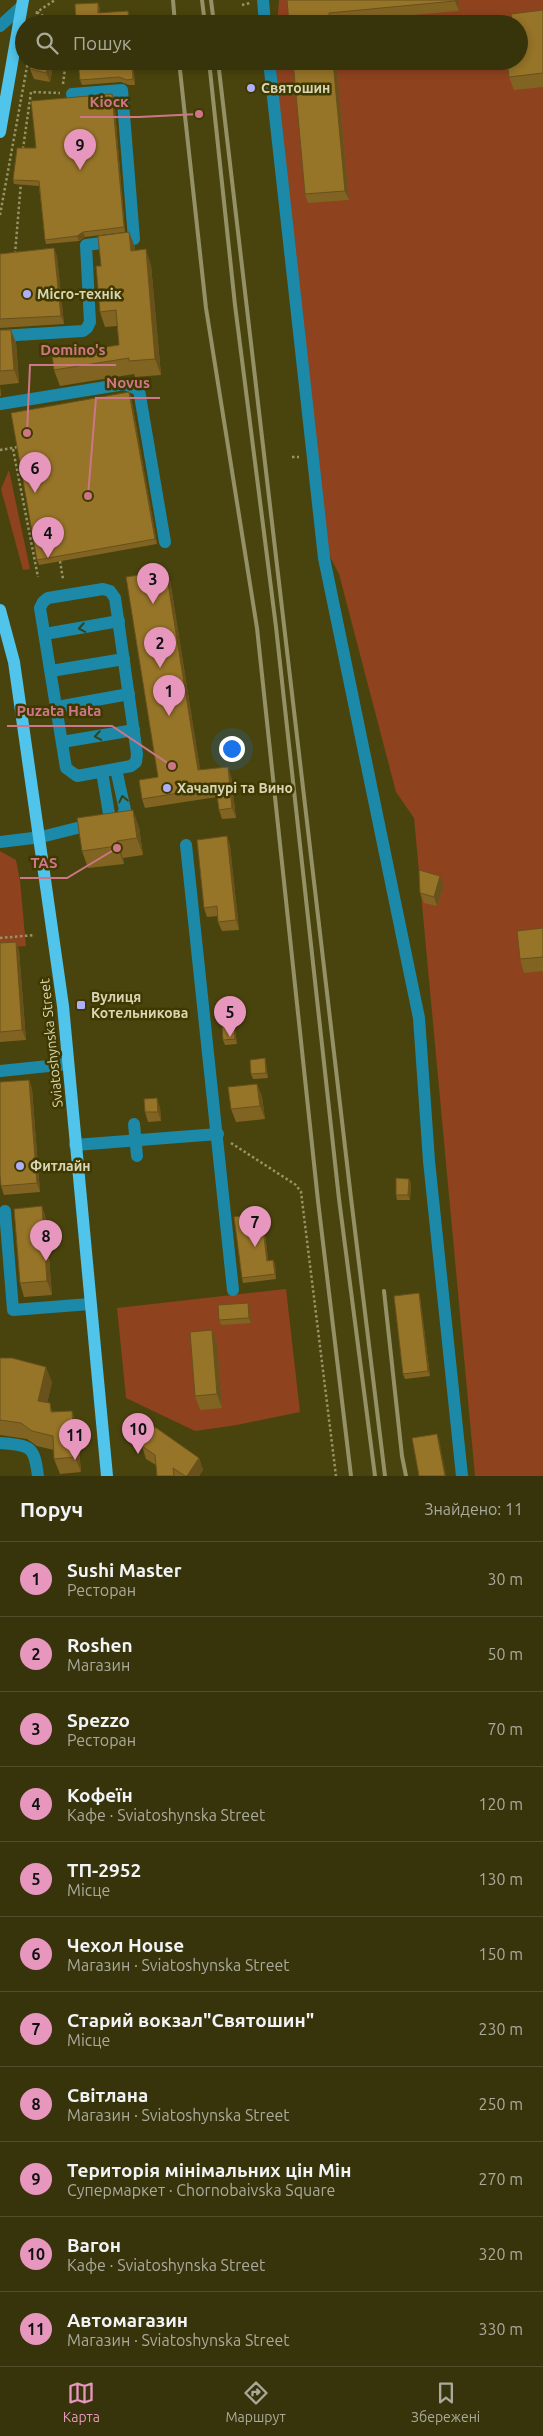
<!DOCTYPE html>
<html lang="uk">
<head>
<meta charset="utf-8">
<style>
  :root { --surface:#37330a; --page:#3e3b13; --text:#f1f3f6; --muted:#aaaa9c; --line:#514e2b; --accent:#e797bd }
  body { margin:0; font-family:Ubuntu,sans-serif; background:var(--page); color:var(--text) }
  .you { position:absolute; left:231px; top:748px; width:18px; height:18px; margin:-12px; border:4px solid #fff; border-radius:50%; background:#1a73e8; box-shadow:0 0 0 8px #1a73e833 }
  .badge { display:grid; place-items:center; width:32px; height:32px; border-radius:50%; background:var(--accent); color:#111; font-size:16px; font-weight:700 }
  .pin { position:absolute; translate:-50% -41px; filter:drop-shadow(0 1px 2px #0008) }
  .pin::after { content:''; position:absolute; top:26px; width:18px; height:15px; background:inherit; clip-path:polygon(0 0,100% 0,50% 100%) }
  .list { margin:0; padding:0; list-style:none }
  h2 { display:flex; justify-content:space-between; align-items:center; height:65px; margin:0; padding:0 20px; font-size:21px }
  h2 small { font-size:16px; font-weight:400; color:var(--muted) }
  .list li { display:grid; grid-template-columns:32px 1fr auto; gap:15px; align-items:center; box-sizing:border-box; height:75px; padding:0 20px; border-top:1px solid var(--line) }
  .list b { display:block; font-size:19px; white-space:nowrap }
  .list p { margin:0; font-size:16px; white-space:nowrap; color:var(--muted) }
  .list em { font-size:16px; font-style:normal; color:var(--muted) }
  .icon { flex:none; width:28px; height:28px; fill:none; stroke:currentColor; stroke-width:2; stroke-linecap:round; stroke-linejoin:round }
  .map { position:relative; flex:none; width:543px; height:1476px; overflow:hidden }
  .search { position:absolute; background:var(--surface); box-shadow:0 2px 8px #0003; left:15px; right:15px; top:15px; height:55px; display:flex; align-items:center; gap:12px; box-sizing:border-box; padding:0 18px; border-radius:28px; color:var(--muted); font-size:19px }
  .sheet { height:890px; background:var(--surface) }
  nav { display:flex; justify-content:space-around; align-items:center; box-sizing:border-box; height:70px; border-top:1px solid var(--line); background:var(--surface); font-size:14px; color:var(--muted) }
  nav a { display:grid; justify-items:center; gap:2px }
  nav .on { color:var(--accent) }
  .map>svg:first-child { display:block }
</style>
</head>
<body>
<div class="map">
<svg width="543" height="1476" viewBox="0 0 543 1476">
  <rect width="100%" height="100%" fill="#49440d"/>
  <g fill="#8e421e">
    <path d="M279,0H543V1476H475L414,818L396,792L339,574L328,553L273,61H519V24H277Z"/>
    <path d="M9,470L30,569L23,570L1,489Z"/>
    <path d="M0,851L16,860L20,881L26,946L0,948Z"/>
    <path d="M286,1289L300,1412L237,1425L195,1431L126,1398L117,1308Z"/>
  </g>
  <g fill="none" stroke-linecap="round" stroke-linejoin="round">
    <g stroke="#979368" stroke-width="2.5" stroke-dasharray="2.5 2.5" stroke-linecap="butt">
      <path d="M242,5L250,3"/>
      <path d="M37,12L55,24"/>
      <path d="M35,24L37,12L55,0"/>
      <path d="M63,84L66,61"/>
      <path d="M23,149L31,92L60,93"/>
      <path d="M0,215L28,61"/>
      <path d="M15,254L21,182"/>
      <path d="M13,449L38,577"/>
      <path d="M0,450L18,447"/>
      <path d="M292,457H299"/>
      <path d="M60,561L63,579"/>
      <path d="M0,938L35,935"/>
      <path d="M231,1143L296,1185L301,1192L336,1476"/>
    </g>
    <g stroke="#1c89a8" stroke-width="12">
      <path d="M263,0L265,24"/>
      <path d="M0,26L21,7"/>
      <path d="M269,61L324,558L419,1018L429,1161L462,1476"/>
      <path d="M0,336L83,331L87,328L90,322L86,245L134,239L122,90L72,94"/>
      <path d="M0,404L125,384L139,390L165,542"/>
      <path d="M103,589L110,591L115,598L137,754L136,762L131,766L77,776L66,768L40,608L43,602L48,598Z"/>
      <path d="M45,634L119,621"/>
      <path d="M51,671L124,659"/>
      <path d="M57,707L129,694"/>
      <path d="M62,742L134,730"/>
      <path d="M102,772L110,820"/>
      <path d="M113,820L121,818L125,810L116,769"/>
      <path d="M0,842L41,837L93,824"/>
      <path d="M186,845L233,1290"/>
      <path d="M0,1071L68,1064"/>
      <path d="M134,1124L137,1156"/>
      <path d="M75,1145L218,1134"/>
      <path d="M5,1211L13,1310L90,1304"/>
      <path d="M0,1443C31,1446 34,1445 38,1476"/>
    </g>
    <g stroke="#50c4ea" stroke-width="12">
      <path d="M0,132L23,0"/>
      <path d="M0,610L14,662L63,1006L107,1476"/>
    </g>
    <g stroke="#959166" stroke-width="4">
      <path d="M173,0L175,24"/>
      <path d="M202,0L205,24"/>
      <path d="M211,0L214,24"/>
      <path d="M179,61L206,308L257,628L318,1201L351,1476"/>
      <path d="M209,61L235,305L276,627L339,1199L375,1476"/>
      <path d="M218,61L351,1198L385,1476"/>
      <path d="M384,1291L402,1456L406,1476"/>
    </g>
  </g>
  <g fill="#816422">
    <path d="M287,0H458L459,11L332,22Z"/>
    <path d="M543,10V87L514,90L509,77L519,61Z"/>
    <path d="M54,61L50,82L34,79L30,69Z"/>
    <path d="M78,61H133L135,85H129L121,82L82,85L80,80Z"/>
    <path d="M336,61L349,200L308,203L305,194Z"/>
    <path d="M114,99L125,232L85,237L79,241L46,244L45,240L39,186L14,184L13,180L36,148Z"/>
    <path d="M135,247V250L151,265L161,375L135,377L134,374L60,386L54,370L119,345L117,326L105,327L100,312L101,266Z"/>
    <path d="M54,248L57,257L64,324L0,328V254Z"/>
    <path d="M0,330H11L16,343L19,383L0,385L1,396H0Z"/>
    <path d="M129,392L131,397L157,544L39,565L37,560Z"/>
    <path d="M166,571L170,580L200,770L231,776L236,818L222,819L219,810L217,797L145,808L142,799L158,777Z"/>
    <path d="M139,827L143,855L123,858L124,864L88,868L82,851Z"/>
    <path d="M227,836L230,846L239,930L222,931L218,922V916L207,917L204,908Z"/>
    <path d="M444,886L437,906L424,903L420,893Z"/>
    <path d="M543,928V971L524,973L520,959Z"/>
    <path d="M16,942L19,951L26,1040L0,1042V943Z"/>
    <path d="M235,1029L237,1044L225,1045L223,1040Z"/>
    <path d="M265,1058L266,1063L268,1078L253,1079L251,1074Z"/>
    <path d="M29,1080L32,1089L40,1192L4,1195L1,1186Z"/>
    <path d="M257,1084L262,1097L265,1119L236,1122L231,1109Z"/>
    <path d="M160,1107L161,1121L148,1122L145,1112Z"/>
    <path d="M411,1183L410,1200H397L396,1195Z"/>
    <path d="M42,1206L46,1220L52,1295L24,1297L20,1283Z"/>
    <path d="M263,1218L268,1260H273L275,1264L276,1279L243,1283L242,1278Z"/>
    <path d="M419,1293L420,1297L430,1376L405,1379L403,1374Z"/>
    <path d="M250,1308L251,1323L221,1325L219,1320Z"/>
    <path d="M212,1330L217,1344L222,1408L200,1410L195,1396Z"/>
    <path d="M0,1358L52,1382L47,1403L53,1412L72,1411L77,1426L81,1472L60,1474L54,1459V1450L37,1446L27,1439L0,1435Z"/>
    <path d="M142,1446L199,1458L203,1470L199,1476H157L156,1465L146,1459Z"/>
  </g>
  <g fill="#69511c">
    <path d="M455,0H458L459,11L455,1Z"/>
    <path d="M98,3L100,8V18L98,13Z"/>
    <path d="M128,11L130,16L131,24H129Z"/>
    <path d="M329,13L332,22V24H330Z"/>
    <path d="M48,61H54L50,82L46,73Z"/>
    <path d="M132,61H133L135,85L133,79Z"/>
    <path d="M333,61H336L349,200L345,191Z"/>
    <path d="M112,94L114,99L125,232L124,227Z"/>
    <path d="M83,232L85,237L79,241L77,236Z"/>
    <path d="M129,232L135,247L136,266L131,251Z"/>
    <path d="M54,248L57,257L64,324L61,316Z"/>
    <path d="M146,249L151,265L161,375L155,359Z"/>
    <path d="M11,330L16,343L19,383L14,370Z"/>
    <path d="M129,392L131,397L157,544L155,539Z"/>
    <path d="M166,571L170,580L202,780L198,770Z"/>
    <path d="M228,767L231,776L236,818L232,808Z"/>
    <path d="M133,810L139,827L143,855L137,838Z"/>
    <path d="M227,836L230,846L239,930L236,920Z"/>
    <path d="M117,841L123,858L124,864L117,846Z"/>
    <path d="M440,876L444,886L437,906L434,897Z"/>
    <path d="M16,942L19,951L26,1040L22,1030Z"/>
    <path d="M234,1024L235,1029L237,1044L235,1039Z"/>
    <path d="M265,1058L266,1063L268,1078L266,1073Z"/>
    <path d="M29,1080L32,1089L40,1192L37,1183Z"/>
    <path d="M257,1084L262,1097L265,1119L260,1106Z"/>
    <path d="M157,1098L160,1107L161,1121L158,1112Z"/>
    <path d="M409,1179L411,1183L410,1200L408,1195Z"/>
    <path d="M42,1206L46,1220L52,1295L47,1281Z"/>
    <path d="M261,1213L263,1218L269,1265L267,1261Z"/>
    <path d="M273,1260L275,1264L276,1279L275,1274Z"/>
    <path d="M419,1293L420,1297L430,1376L428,1371Z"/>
    <path d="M248,1303L250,1308L251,1323L249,1318Z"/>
    <path d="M212,1330L217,1344L222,1408L217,1394Z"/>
    <path d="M46,1367L52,1382L44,1416L38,1401Z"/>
    <path d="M72,1411L77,1426L81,1472L75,1457Z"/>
    <path d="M437,1434L439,1439L446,1476H445Z"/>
    <path d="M199,1458L203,1470L199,1476H187Z"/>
  </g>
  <g fill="#967428" stroke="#69511c">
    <path d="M287,0H455V1L329,13L330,24H289Z"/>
    <path d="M98,3V13L128,11L129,24H76L75,4Z"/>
    <path d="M543,10V73L509,77L507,61H519V24H512L511,14Z"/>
    <path d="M41,18L57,21L56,24H40Z"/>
    <path d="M32,61H48L46,73L30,69Z"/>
    <path d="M78,61H132L133,79L127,80L119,77L80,80Z"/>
    <path d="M293,61H333L345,191L305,194Z"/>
    <path d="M112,94L124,227L83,232L77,236L45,240L39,181L13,180L17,148H36L31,101Z"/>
    <path d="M129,232L131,251L146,249L155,359L129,361V358L54,370L52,355L119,345L116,310L100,312L96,266H101L98,236Z"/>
    <path d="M54,248L61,316L0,319V254Z"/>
    <path d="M0,330H11L14,370L0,371Z"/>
    <path d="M129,392L155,539L37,560L11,413Z"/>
    <path d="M166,571L198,770L228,767L232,808L219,810L216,787L142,799L139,780L158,777L126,577Z"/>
    <path d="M133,810L137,838L117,841V846L82,851L77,818Z"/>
    <path d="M227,836L236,920L218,922L217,906L204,908L197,840Z"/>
    <path d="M419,870L440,876L434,897L420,893Z"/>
    <path d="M543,928V957L520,959L517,931Z"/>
    <path d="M16,942L22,1030L0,1032V943Z"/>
    <path d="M234,1024L235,1039L223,1040L222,1025Z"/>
    <path d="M265,1058L266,1073L251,1074L250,1060Z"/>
    <path d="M29,1080L37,1183L1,1186L0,1175V1082Z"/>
    <path d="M257,1084L260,1106L231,1109L228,1087Z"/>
    <path d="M157,1098L158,1112H145L144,1099Z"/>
    <path d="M396,1178L409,1179L408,1195H396Z"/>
    <path d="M42,1206L47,1281L20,1283L14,1209Z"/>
    <path d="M261,1213L267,1261L273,1260L275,1274L242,1278L234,1217Z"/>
    <path d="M419,1293L428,1371L403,1374L394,1296Z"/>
    <path d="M248,1303L249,1318L219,1320L218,1305Z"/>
    <path d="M212,1330L217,1394L195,1396L190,1332Z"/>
    <path d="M0,1358H12L46,1367L38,1401L50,1403L51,1412L72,1411L75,1457L54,1459L53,1436L32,1431L21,1423L0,1420Z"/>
    <path d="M155,1427L199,1458L187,1476H185L173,1468L174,1476H157L155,1455L142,1446Z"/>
    <path d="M437,1434L445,1476H419L412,1438Z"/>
  </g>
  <defs><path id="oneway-chevron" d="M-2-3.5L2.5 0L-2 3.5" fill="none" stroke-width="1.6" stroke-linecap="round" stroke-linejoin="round" transform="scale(1.25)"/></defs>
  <g stroke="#3c4111">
    <use href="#oneway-chevron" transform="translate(82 628) rotate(170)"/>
    <use href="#oneway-chevron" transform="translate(98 736) rotate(170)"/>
    <use href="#oneway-chevron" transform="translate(123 799) rotate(-103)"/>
  </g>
  <g fill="#aeaefb" stroke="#3f3900" stroke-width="2">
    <circle cx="251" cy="88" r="5"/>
    <circle cx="27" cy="294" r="5"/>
    <circle cx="167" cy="788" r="5"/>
    <rect x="76" y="1000" width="10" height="10" rx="2.5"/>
    <circle cx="20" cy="1166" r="5"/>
  </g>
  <g text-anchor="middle" stroke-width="5" stroke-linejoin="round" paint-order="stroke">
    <g font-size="14" font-weight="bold" fill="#d8d5b4" stroke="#3f3900" text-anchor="start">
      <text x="261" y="93">Святошин</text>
      <text x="37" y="299">Micro-технік</text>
      <text x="177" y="793">Хачапурі та Вино</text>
      <text x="91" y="1002">Вулиця<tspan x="91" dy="16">Котельникова</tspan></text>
      <text x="30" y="1171">Фитлайн</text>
    </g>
    <g font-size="14" fill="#d8d5b4" stroke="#3f3900">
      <text transform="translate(51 1043) rotate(-96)" y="5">Sviatoshynska Street</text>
    </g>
  </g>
  <path fill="none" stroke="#cd7688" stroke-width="2" d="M199 114L139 117H80M27 433L30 365H116M88 496L96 398H160M172 766L112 726H7M117 848L67 878H20"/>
  <g fill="#cd7688" stroke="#3f3900" stroke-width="2">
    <circle cx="199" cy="114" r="5"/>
    <circle cx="27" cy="433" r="5"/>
    <circle cx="88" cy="496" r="5"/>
    <circle cx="172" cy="766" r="5"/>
    <circle cx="117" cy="848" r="5"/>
  </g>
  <g font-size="15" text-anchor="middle" font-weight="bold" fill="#cd7688" stroke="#3f3900" stroke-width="5" stroke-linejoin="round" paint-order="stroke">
    <text x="109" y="107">Кіоск</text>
    <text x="73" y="355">Domino's</text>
    <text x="128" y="388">Novus</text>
    <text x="59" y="716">Puzata Hata</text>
    <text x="44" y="868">TAS</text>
  </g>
</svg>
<div class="you"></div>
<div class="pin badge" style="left:169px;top:716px">1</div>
<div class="pin badge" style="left:160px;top:668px">2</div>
<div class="pin badge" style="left:153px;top:604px">3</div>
<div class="pin badge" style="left:48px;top:558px">4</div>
<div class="pin badge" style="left:230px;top:1037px">5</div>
<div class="pin badge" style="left:35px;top:493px">6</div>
<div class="pin badge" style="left:255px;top:1247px">7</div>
<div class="pin badge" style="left:46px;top:1261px">8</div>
<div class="pin badge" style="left:80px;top:170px">9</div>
<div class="pin badge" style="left:138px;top:1454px">10</div>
<div class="pin badge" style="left:75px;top:1460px">11</div>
<div class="search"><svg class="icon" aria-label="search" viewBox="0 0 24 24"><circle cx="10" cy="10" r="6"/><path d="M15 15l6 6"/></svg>Пошук</div>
</div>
<section class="sheet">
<h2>Поруч<small>Знайдено: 11</small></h2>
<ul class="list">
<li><span class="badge">1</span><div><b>Sushi Master</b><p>Ресторан</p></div><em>30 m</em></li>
<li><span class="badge">2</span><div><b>Roshen</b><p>Магазин</p></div><em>50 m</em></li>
<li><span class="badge">3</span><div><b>Spezzo</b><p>Ресторан</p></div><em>70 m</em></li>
<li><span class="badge">4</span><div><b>Кофеїн</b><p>Кафе · Sviatoshynska Street</p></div><em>120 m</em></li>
<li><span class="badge">5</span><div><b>ТП-2952</b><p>Місце</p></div><em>130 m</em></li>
<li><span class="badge">6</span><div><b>Чехол House</b><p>Магазин · Sviatoshynska Street</p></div><em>150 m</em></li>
<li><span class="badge">7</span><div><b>Старий вокзал&quot;Святошин&quot;</b><p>Місце</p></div><em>230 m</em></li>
<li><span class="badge">8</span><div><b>Світлана</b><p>Магазин · Sviatoshynska Street</p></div><em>250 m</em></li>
<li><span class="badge">9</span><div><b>Територія мінімальних цін Мін</b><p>Супермаркет · Chornobaivska Square</p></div><em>270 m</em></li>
<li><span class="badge">10</span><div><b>Вагон</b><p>Кафе · Sviatoshynska Street</p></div><em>320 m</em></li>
<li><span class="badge">11</span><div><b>Автомагазин</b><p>Магазин · Sviatoshynska Street</p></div><em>330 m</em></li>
</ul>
</section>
<nav>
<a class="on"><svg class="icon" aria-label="map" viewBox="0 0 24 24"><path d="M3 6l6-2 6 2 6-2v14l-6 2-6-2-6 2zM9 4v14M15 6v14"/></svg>Карта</a>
<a><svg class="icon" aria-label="directions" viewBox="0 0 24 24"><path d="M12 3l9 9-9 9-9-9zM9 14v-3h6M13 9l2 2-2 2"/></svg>Маршрут</a>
<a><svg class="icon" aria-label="saved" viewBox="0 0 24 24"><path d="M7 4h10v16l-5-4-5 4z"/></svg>Збережені</a>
</nav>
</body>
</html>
